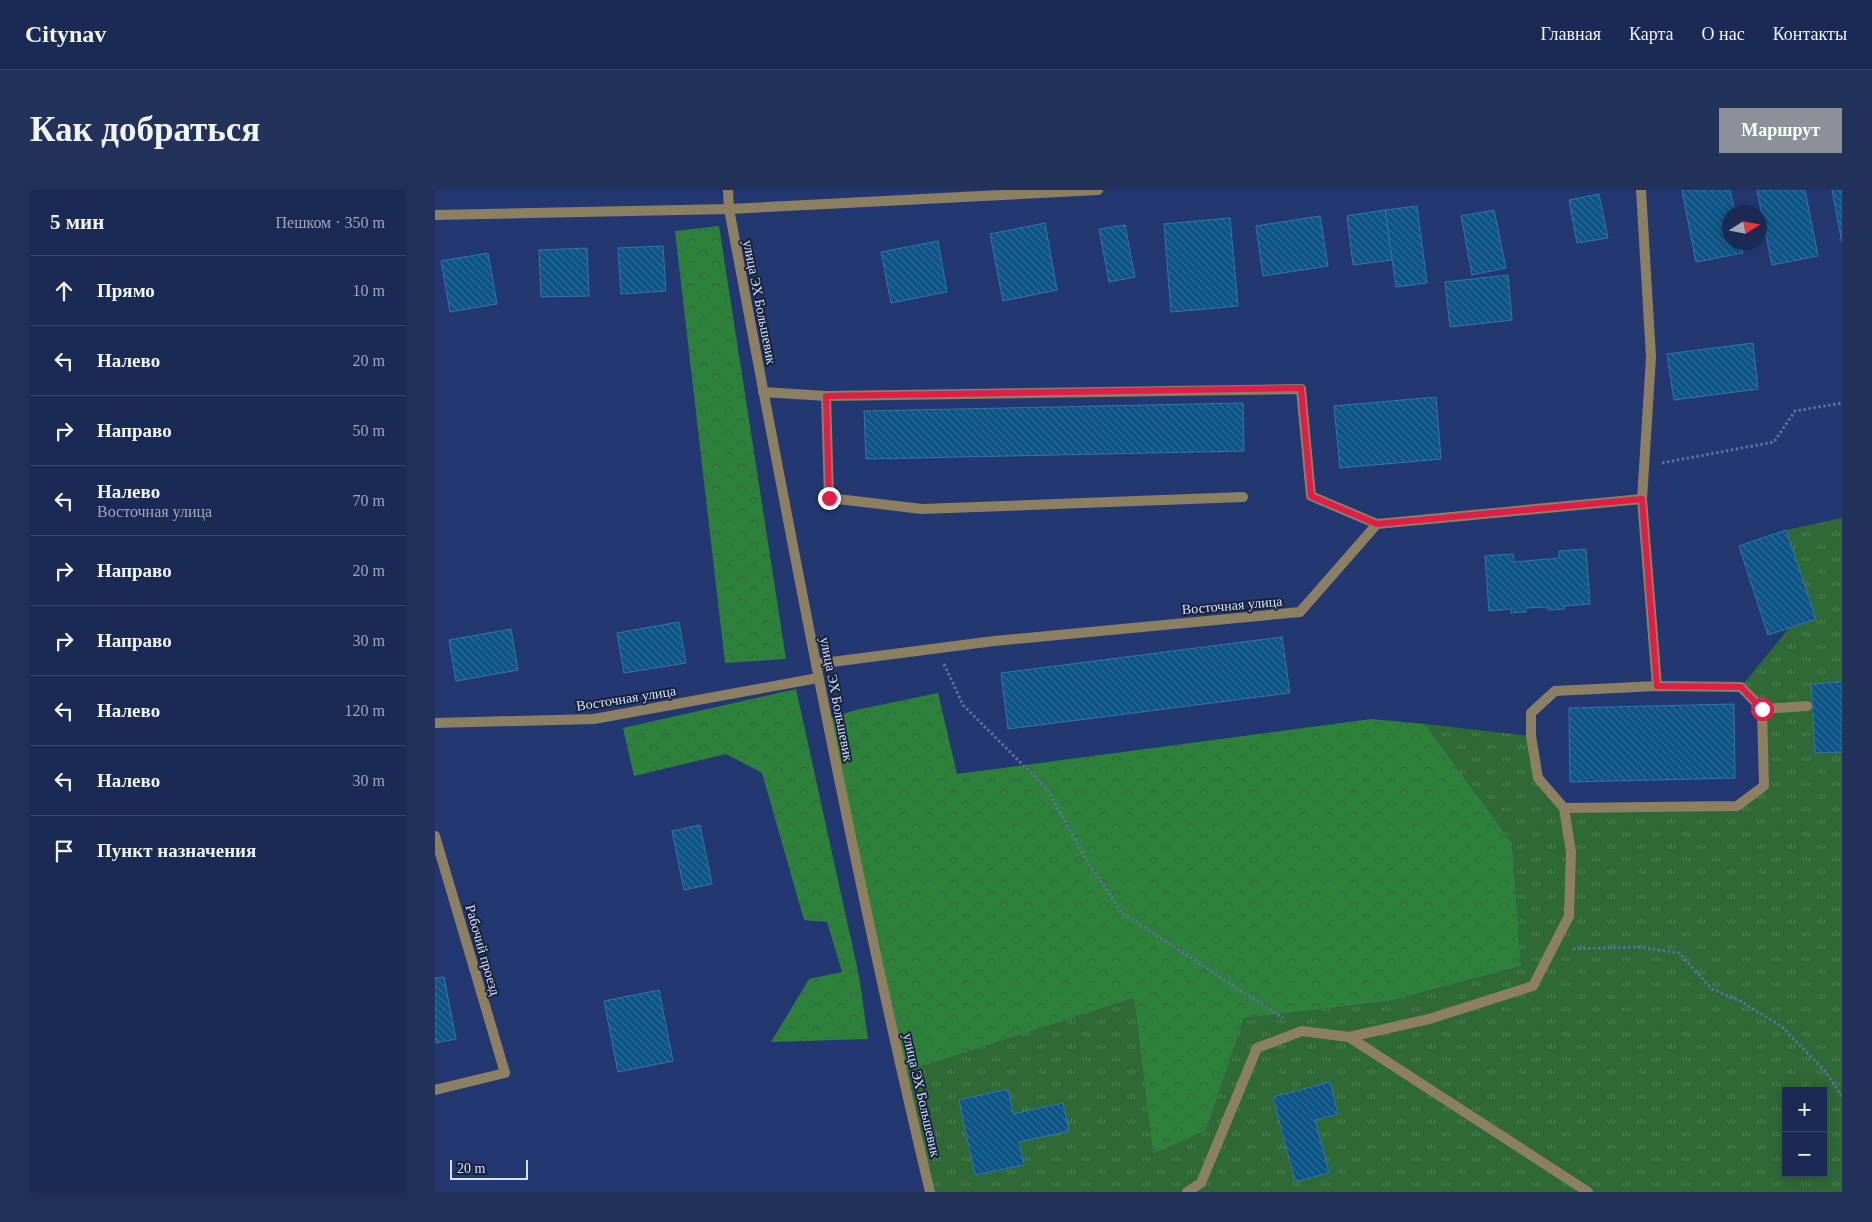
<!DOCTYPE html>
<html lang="ru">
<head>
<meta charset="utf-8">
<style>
  :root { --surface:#1a2a55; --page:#23325b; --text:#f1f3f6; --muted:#9fa7b9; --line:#38466c; --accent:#8c9099 }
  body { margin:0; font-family:"Times New Roman",serif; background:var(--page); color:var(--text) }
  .controls { position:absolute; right:15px; bottom:15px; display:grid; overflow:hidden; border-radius:0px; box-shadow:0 2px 12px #0003 }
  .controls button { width:45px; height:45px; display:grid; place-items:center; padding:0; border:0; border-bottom:1px solid var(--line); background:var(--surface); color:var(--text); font:25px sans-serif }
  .compass { position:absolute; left:1287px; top:15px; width:45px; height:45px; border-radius:50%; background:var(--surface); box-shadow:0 2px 12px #0003; rotate:79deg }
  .scale { position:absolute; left:15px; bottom:12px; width:78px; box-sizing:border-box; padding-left:5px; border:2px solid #d5e2fe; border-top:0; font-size:14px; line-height:18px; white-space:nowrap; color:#d5e2fe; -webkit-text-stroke:4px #18223c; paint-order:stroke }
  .stop { position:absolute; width:15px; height:15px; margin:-11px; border:4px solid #e11d48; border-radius:50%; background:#fff }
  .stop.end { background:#e11d48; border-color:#fff; box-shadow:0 1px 5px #0008 }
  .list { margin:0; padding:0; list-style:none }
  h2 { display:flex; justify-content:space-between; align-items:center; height:65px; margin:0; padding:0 20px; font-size:21px }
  h2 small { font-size:16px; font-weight:400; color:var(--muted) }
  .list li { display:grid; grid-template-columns:32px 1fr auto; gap:15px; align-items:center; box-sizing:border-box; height:70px; padding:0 20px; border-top:1px solid var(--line) }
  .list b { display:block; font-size:19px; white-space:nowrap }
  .list p { margin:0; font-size:16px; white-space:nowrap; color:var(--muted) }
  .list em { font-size:16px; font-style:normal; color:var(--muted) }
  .icon { flex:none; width:28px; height:28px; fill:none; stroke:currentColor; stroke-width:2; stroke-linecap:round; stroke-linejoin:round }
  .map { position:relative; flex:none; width:1407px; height:1002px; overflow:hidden; border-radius:0px }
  header { display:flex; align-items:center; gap:30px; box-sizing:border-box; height:70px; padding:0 25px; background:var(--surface); border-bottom:1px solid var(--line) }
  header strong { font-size:24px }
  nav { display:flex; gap:28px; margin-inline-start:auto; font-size:18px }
  .intro { display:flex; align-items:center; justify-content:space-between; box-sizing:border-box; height:120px; padding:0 30px }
  h1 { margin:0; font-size:35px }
  .button { padding:12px 22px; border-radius:0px; background:var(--accent); color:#fff; font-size:18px; font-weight:700 }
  main { display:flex; gap:30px; padding:0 30px }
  aside { flex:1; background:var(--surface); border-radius:0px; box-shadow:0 2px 12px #0003 }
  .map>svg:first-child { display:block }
</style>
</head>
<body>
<header>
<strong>Citynav</strong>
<nav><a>Главная</a><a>Карта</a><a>О нас</a><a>Контакты</a></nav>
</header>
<div class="intro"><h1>Как добраться</h1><a class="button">Маршрут</a></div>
<main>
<aside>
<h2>5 мин<small>Пешком · 350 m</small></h2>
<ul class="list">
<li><svg class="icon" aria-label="ahead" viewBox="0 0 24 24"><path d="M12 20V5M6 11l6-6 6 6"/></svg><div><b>Прямо</b></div><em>10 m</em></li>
<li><svg class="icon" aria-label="left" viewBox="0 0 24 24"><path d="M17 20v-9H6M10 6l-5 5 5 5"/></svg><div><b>Налево</b></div><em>20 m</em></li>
<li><svg class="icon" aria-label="right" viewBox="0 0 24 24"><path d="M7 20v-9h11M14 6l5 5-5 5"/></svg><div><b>Направо</b></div><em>50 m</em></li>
<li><svg class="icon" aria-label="left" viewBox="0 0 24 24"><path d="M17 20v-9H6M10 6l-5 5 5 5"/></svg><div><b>Налево</b><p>Восточная улица</p></div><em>70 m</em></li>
<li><svg class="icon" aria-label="right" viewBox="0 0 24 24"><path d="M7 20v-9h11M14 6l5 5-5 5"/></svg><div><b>Направо</b></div><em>20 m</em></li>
<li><svg class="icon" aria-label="right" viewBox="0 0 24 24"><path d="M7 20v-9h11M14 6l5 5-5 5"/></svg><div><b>Направо</b></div><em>30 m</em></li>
<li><svg class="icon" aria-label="left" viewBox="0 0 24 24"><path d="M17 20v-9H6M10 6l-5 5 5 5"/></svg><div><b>Налево</b></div><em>120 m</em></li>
<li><svg class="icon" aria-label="left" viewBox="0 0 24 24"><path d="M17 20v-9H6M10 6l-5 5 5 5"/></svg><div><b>Налево</b></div><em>30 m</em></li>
<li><svg class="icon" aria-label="arrive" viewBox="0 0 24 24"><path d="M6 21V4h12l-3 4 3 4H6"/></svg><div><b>Пункт назначения</b></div></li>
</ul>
</aside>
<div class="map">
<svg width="1407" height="1002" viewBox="0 0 1407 1002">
  <defs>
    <pattern id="grass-tufts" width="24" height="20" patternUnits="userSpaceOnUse" patternTransform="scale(1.25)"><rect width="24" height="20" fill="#2f6936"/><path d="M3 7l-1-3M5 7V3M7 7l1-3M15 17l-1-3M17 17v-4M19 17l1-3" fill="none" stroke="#4c7e54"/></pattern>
    <pattern id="forest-crowns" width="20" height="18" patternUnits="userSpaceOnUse" patternTransform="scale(1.25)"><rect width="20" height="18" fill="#2e813b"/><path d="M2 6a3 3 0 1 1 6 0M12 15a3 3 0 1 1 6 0" fill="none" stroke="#366643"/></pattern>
    <pattern id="building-back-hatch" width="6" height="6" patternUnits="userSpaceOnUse" patternTransform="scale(1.25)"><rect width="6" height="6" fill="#0c5486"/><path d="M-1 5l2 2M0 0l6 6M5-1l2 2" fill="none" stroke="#2e6c98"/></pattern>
  </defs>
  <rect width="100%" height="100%" fill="#233871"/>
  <path fill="url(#grass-tufts)" fill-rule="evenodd" d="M1407,328V1002H495L466,881L495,874L699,808L718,963L771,939L809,828L955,811L1086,776L1077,653L990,534L1096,546L1103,588L1129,618L1302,616L1329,596L1327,519L1306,497L1354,438L1380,429L1351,340ZM1351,901H1388V983H1351Z"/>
  <g fill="url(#forest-crowns)">
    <path d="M284,36L351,469L290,473L240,41Z"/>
    <path d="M361,499L424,786L433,849L336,852L374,789L407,782L392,732L369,730L327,583L291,564L199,586L188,538Z"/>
    <path d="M503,503L522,584L936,529L990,534L1077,653L1086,776L955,811L809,828L771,940L718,964L699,808L495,874L466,881L392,529L421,520Z"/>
  </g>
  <g fill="url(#building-back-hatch)" stroke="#3673a6">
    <path d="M1247,0H1295L1300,22H1294V52H1306L1308,63L1261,72Z"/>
    <path d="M1322,0H1370L1383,66L1337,75Z"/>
    <path d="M1397,0H1407V53Z"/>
    <path d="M1164,4L1173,48L1142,53L1134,10Z"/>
    <path d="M982,16L992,93L961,97L950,20Z"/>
    <path d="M950,20L957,70L918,75L912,26Z"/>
    <path d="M1059,20L1071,78L1037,85L1026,26Z"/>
    <path d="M885,26L893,76L828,86L821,36Z"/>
    <path d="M795,28L803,116L736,122L729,34Z"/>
    <path d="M610,33L622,100L568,111L555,44Z"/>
    <path d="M690,35L700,87L674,92L664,39Z"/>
    <path d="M503,51L512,102L456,113L446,62Z"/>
    <path d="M228,56L231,101L186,104L183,58Z"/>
    <path d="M152,58L154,106L106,107L104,60Z"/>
    <path d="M53,63L62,114L15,122L6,71Z"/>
    <path d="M1073,85L1077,130L1015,137L1010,92Z"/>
    <path d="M1318,153L1323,199L1239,210L1232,164Z"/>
    <path d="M1001,207L1006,269L905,278L899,216Z"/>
    <path d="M808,213L809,261L431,269L429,221Z"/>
    <path d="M1351,340L1381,429L1333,445L1304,356Z"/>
    <path d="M1151,359L1155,414L1129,416V419L1113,420L1112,417L1091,418V422L1076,423V419L1054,421L1050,366L1078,364L1079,372L1124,368V361Z"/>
    <path d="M244,432L251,473L189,483L182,443Z"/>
    <path d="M76,439L83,480L21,491L14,450Z"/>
    <path d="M847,447L855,503L573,539L566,483Z"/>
    <path d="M1407,492V562L1380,563L1376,494Z"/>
    <path d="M1299,514L1300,588L1135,592L1134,518Z"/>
    <path d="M265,635L277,694L249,700L237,641Z"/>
    <path d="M9,787L21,849L0,853V788Z"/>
    <path d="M224,800L238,871L183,882L169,811Z"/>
    <path d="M895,892L903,924L880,930L894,983L860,992L838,907Z"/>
    <path d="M573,899L578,924L628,913L634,941L584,952L589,975L540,985L524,910Z"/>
  </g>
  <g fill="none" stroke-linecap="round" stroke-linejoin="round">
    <g stroke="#5d6f9f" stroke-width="3" stroke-dasharray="2.5 2.5" stroke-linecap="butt">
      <path d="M1227,273L1339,252L1360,221L1407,213"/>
      <path d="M509,474L528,515L612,599L651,669L687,723L848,828"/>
      <path d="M1138,759L1204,757L1244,763L1277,799L1307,812L1346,836L1390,881L1407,906"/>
    </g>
    <g stroke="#8d7f61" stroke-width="10">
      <path d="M1206,0L1216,167L1207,309L1222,496"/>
      <path d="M328,202L391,206L866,199L876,306L942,334"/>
      <path d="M391,206L394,308L487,319L808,307"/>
      <path d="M381,474L559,451L865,422L942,334L1207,309"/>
      <path d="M1222,496L1306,497L1327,519L1329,596L1302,616L1129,618L1103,588L1096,546V523L1120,501Z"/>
      <path d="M1327,519L1372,516"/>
      <path d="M914,847L1153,1002"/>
      <path d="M752,1002L766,993L822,858L867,841L914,847L994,829L1098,796L1134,726L1136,662L1129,618"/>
    </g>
    <g stroke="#8d7f61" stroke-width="10">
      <path d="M293,0L294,19C356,348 417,677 495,1002"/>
      <path d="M0,25L294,19L663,0"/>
      <path d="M0,533L159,529L383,488"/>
      <path d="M0,646L70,883L0,900"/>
    </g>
  </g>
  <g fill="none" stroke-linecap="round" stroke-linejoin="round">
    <path stroke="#e11d48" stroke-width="6" d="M394,308L391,206L866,198L876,306L942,334L1207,309L1222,496L1306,497L1327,519"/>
  </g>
  <g text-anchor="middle" stroke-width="4" stroke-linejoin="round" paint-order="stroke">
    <g font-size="14" fill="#d5e2fe" stroke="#18223c">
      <text transform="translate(325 112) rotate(79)" y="5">улица ЭХ Большевик</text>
      <text transform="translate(797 415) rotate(-5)" y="5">Восточная улица</text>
      <text transform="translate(191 508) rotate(-9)" y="5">Восточная улица</text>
      <text transform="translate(402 509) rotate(79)" y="5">улица ЭХ Большевик</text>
      <text transform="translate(48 760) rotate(74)" y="5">Рабочий проезд</text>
      <text transform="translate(487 905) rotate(77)" y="5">улица ЭХ Большевик</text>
    </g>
  </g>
</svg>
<div class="controls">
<button>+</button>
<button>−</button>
</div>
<svg class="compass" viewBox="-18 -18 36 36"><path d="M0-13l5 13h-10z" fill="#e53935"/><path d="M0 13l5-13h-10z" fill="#9fa7b9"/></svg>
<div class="scale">20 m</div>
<div class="stop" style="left:1327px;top:519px"></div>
<div class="stop end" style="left:394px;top:308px"></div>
</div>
</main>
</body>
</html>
